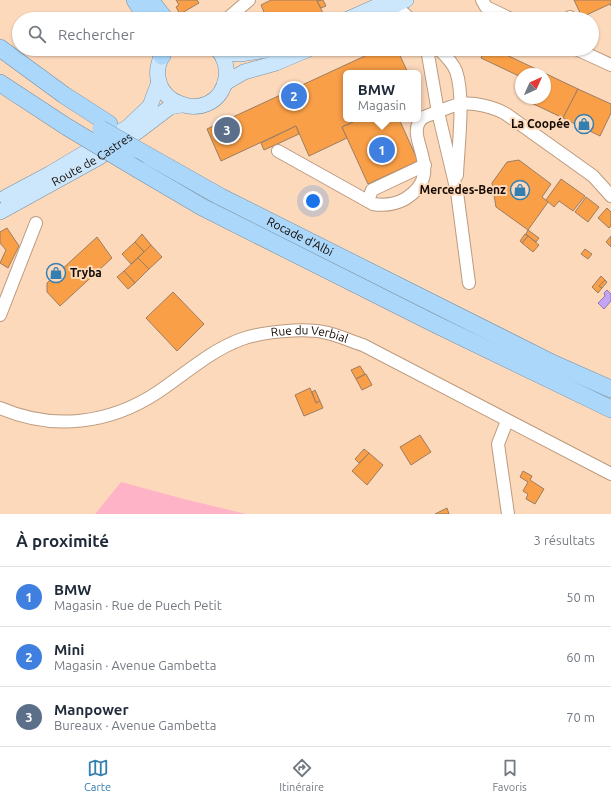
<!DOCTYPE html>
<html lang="fr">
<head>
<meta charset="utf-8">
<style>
  :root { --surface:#fff; --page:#f6f6f7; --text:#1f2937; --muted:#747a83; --line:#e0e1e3; --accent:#347fb2 }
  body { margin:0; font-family:Ubuntu,sans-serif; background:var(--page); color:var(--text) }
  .compass { position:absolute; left:515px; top:68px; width:36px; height:36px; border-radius:50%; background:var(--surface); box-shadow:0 1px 3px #0004; rotate:45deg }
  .you { position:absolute; left:313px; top:201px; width:14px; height:14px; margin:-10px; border:3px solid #fff; border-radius:50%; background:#1a73e8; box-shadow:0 0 0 6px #1a73e833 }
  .badge { display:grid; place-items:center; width:26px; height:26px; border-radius:50%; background:var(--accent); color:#fff; font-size:13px; font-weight:700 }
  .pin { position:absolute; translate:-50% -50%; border:2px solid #fff; box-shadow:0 1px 4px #0006 }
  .popup { position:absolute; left:343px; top:70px; width:78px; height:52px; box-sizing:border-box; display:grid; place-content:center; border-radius:6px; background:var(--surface); filter:drop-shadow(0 1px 3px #0005); font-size:13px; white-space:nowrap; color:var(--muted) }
  .popup b { font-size:15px; color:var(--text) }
  .popup::after { content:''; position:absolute; left:50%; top:100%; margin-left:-8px; border:8px solid transparent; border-top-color:var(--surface) }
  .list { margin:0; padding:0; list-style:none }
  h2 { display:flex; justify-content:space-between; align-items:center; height:52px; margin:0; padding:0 16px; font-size:17px }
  h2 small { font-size:13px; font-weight:400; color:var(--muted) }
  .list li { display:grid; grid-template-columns:26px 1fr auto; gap:12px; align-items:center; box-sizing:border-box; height:60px; padding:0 16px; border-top:1px solid var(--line) }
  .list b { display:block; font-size:15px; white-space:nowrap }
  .list p { margin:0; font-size:13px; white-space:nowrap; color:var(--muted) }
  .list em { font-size:13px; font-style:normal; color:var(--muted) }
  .icon { flex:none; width:22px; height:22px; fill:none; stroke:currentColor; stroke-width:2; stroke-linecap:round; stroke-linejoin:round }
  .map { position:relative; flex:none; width:611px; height:514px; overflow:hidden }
  .search { position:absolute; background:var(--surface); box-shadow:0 1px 3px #0004; left:12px; right:12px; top:12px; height:44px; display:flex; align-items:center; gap:10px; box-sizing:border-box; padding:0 14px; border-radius:22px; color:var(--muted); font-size:15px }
  .sheet { height:232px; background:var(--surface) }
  nav { display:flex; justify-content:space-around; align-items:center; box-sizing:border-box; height:56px; border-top:1px solid var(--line); background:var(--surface); font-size:11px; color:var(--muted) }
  nav a { display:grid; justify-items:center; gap:2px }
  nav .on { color:var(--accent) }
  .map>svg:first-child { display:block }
</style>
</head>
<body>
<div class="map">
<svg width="611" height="514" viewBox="0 0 611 514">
  <rect width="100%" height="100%" fill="#fdd9bc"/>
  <path fill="#ffb3c7" d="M121,482L184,499L246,514H95Z"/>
  <path fill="#c4a4f5" stroke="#8f76ac" d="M607,290L611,294V301L604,309L598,303L605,296L604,293Z"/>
  <g fill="#f99f47" stroke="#9d7d62">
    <path d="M176,0H197L199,3L180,14L176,7L179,5Z"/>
    <path d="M271,0H319L317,1L325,17L320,19H255L264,12L261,5Z"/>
    <path d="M323,0L326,6L321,8L317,1Z"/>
    <path d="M574,0H611V6L610,4L582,17Z"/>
    <path d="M380,49H397L408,73H346V119H360L342,127L347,138L309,156L296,126L221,161L207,129Z"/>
    <path d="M485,49H494L578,89L563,118L521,98H545V74H521V77L481,58Z"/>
    <path d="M578,89L611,104V113L600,136L563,118Z"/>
    <path d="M360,119H399L418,161L368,184L342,127Z"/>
    <path d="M296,126L299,134L264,150L261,143Z"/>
    <path d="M519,160L551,184L542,197L548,202L528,230L496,207L492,183L507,162Z"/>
    <path d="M561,179L585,196L573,211L559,201L554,207L546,200Z"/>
    <path d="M586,197L599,207L588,222L575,212Z"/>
    <path d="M607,208L611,212V226L609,228L598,218Z"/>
    <path d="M7,228L19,246L8,268L0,263L6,250L0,243V232Z"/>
    <path d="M528,230L539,238L536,242L526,234Z"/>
    <path d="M142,234L151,245L144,252L135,242Z"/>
    <path d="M525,234L528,236L522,243L520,241Z"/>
    <path d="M528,236L539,245L533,252L522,243Z"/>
    <path d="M611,236V247L606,242Z"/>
    <path d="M97,237L112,258L60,306L47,292V283Z"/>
    <path d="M135,242L144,252L131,264L122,254Z"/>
    <path d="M151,245L162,257L149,269L138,258Z"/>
    <path d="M585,249L592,254L588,259L581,254Z"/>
    <path d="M138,258L149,269L135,283L124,271Z"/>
    <path d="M124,271L135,283L128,289L117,277Z"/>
    <path d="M601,276L605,280L599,286L602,288L598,293L592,287Z"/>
    <path d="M605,280L607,282L602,288L599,286Z"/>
    <path d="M173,292L204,324L177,351L146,318Z"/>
    <path d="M360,366L365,374L356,379L351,370Z"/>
    <path d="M366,374L372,385L362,390L356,379Z"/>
    <path d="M310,388L316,403L320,401L323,408L304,416L295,395Z"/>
    <path d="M315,390L320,401L316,403L312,392Z"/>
    <path d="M420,435L431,452L411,465L400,447Z"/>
    <path d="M364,449L369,453L359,463L355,459Z"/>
    <path d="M369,453L383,465L367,485L352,471Z"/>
    <path d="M523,471L532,476L530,480L544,489L535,504L526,499L528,494L523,491L528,482L520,477Z"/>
    <path d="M447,508L449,514H435Z"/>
  </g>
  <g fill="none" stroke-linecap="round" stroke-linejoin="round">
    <g stroke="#bc9b7e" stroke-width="14">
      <g id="minor">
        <path d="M389,0L410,19"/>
        <path d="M482,0L486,7L511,19"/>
        <path d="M227,19L249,0"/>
        <path d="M569,19L570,17"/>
        <path d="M427,49L438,112L457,192L469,283"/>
        <path d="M439,49C445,55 453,63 456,71C465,97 458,147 457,175"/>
        <path d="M576,49L611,65"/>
        <path d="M278,151L373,204C385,206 394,205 405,199C450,171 399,135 424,117C435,113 448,107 460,104C474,102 494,107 506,114L593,176L611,196"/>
        <path d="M368,201L372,190L425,165"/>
        <path d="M0,315L36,223"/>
        <path id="s1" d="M0,408C53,431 110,424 158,392C185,374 211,350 242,339C262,332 302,328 323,332C336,334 350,341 363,345L611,474"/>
        <path d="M507,421L498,444L508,514"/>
      </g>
    </g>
    <g stroke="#768fa3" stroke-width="16">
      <g id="major">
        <path d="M384,10L406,0"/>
        <path d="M348,19L391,0"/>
        <path d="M166,49C131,101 216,132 226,78C228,68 224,56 217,49"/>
        <path d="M221,53L240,54L274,49"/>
        <path d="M225,83L244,72L276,63L309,49"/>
        <path d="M6,197L51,173L128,127L150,106L159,82"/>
        <path id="s2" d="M0,212L98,158L137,132L170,107L181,105"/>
      </g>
    </g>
    <g stroke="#768fa3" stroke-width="18">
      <g id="highway">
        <path d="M135,0L147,19"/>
        <path d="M150,0L165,19"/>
        <path d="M0,48L64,95L109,124"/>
        <path d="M159,49L162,56"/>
        <path d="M0,83L67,127"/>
        <path id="s3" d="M136,149L221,197L552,363L611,389"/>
        <path d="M139,170L202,207L435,324L611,409"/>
      </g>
    </g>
    <use href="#minor" stroke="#fff" stroke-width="12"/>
    <use href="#major" stroke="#cce7fc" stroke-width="15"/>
    <use href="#highway" stroke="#aad7fa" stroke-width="17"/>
    <g stroke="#768fa3" stroke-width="18" stroke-linecap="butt">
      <g id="highway-bridge">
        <path d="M67,127L139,170"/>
        <path d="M101,129L136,149"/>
      </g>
    </g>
    <use href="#highway-bridge" stroke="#aad7fa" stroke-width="17"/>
  </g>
  <defs>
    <g id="shop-ring" transform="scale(1)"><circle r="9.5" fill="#fdd9bc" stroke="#347fb2" stroke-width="1.5"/><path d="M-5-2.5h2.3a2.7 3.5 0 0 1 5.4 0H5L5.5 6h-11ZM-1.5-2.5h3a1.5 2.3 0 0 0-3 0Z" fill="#347fb2"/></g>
  </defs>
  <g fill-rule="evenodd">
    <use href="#shop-ring" x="584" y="124"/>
    <use href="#shop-ring" x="520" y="190"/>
    <use href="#shop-ring" x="56" y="273"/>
  </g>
  <g text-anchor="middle" stroke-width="4" stroke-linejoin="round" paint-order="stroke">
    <g font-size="12" font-weight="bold" fill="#140902" stroke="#fdd9bc" text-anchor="end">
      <text x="570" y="128">La Coopée</text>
      <text x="506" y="194">Mercedes-Benz</text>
      <text x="70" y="277" text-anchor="start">Tryba</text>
    </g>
    <g font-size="12" fill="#140902" stroke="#fdd9bc">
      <text dy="4" stroke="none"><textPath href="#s2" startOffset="106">Route de Castres</textPath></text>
      <text dy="4" stroke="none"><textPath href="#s3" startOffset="186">Rocade d'Albi</textPath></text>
      <text dy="4" stroke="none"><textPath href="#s1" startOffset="334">Rue du Verbial</textPath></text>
    </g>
  </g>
</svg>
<svg class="compass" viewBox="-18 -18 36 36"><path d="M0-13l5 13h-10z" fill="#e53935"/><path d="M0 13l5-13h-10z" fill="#747a83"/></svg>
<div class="you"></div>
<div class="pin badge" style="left:382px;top:150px;background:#3f7fe0">1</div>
<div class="popup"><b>BMW</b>Magasin</div>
<div class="pin badge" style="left:294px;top:96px;background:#3f7fe0">2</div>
<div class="pin badge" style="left:227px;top:130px;background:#5c6f8a">3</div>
<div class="search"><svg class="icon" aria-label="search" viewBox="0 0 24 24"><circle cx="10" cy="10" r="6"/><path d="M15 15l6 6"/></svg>Rechercher</div>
</div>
<section class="sheet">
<h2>À proximité<small>3 résultats</small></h2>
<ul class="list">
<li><span class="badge" style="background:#3f7fe0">1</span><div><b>BMW</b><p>Magasin · Rue de Puech Petit</p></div><em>50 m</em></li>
<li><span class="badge" style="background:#3f7fe0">2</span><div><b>Mini</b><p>Magasin · Avenue Gambetta</p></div><em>60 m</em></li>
<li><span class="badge" style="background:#5c6f8a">3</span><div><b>Manpower</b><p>Bureaux · Avenue Gambetta</p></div><em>70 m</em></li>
</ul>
</section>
<nav>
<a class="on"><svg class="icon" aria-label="map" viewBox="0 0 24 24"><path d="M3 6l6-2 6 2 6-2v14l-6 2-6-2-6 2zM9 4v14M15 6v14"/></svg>Carte</a>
<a><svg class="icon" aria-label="directions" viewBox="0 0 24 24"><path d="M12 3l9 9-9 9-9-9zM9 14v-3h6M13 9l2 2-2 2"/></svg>Itinéraire</a>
<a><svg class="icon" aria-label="saved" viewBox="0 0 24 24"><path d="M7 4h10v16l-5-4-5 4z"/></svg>Favoris</a>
</nav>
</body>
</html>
